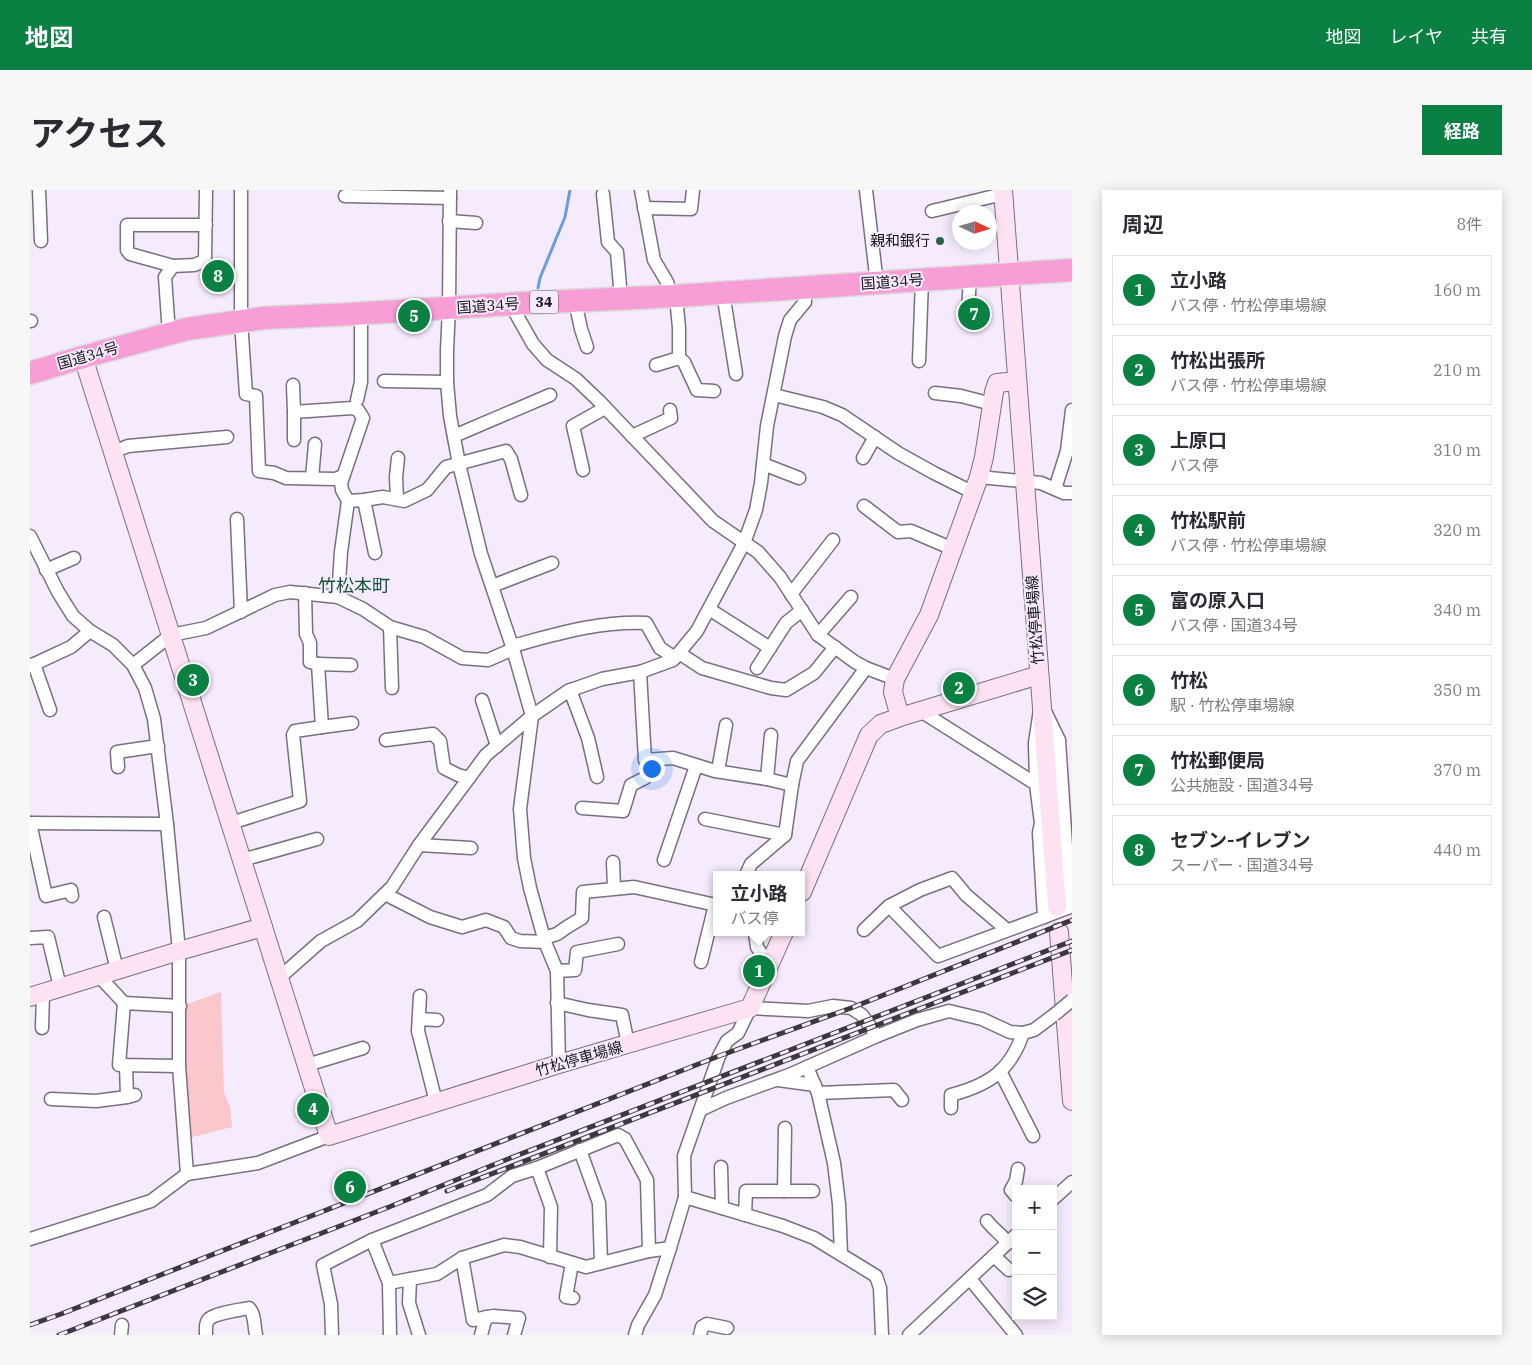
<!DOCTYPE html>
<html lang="ja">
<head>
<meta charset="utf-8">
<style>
  :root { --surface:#fff; --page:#f7f7f7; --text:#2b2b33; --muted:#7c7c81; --line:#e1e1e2; --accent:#0b8043 }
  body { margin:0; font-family:"IBM Plex Serif","Noto Sans JP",serif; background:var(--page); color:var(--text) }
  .controls { position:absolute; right:15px; bottom:15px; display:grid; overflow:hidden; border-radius:0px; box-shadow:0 2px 12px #0003 }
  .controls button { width:45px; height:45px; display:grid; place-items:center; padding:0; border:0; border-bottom:1px solid var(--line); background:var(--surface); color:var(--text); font:25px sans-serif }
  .compass { position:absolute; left:922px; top:15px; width:45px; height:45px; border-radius:50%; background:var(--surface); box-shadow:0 2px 12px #0003; rotate:94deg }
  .you { position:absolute; left:621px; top:578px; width:18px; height:18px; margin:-12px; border:4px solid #fff; border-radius:50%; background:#1a73e8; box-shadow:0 0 0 8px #1a73e833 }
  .badge { display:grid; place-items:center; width:32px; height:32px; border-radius:50%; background:var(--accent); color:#fff; font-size:16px; font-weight:700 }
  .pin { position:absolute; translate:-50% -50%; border:2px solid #fff; box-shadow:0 1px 5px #0006 }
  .popup { position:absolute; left:683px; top:681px; width:92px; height:65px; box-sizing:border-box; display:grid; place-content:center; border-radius:0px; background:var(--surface); filter:drop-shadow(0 1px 4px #0005); font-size:16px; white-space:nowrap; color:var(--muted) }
  .popup b { font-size:19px; color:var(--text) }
  .popup::after { content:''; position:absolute; left:50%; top:100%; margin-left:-10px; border:10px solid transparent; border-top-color:var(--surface) }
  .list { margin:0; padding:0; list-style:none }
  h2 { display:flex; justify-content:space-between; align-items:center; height:65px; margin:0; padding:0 20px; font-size:21px }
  h2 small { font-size:16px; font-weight:400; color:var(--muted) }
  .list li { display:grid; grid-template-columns:32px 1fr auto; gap:15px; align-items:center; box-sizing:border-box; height:70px; margin:0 10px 10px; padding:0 10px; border:1px solid var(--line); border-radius:0px }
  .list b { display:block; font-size:19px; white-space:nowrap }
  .list p { margin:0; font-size:16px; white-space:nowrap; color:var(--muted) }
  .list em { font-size:16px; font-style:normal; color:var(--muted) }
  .icon { flex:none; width:28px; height:28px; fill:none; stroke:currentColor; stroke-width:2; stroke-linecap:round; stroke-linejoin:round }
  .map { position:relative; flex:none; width:1042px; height:1145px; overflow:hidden; border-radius:0px }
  header { display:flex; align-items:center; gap:30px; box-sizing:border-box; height:70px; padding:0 25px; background:var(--accent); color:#fff }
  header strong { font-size:24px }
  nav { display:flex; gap:28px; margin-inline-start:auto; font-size:18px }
  .intro { display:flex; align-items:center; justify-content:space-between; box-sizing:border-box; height:120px; padding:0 30px }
  h1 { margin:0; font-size:35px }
  .button { padding:12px 22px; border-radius:0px; background:var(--accent); color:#fff; font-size:18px; font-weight:700 }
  main { display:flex; gap:30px; padding:0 30px }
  aside { flex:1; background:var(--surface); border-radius:0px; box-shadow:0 2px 12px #0003 }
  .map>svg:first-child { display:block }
</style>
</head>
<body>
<header>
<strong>地図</strong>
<nav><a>地図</a><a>レイヤ</a><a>共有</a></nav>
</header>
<div class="intro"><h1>アクセス</h1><a class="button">経路</a></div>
<main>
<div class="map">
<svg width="1042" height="1145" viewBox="0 0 1042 1145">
  <rect width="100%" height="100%" fill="#f6ebfd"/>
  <path fill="#fac8cc" d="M191,802L194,903L200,916L202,937L159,948L155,934L154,815Z"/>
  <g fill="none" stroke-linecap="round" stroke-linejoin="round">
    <path stroke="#699ed8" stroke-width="3" d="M508,98L510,88L535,27L540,0"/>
    <g stroke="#796f7f" stroke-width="15">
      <g id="street">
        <path d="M9,0L11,51"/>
        <path d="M211,0V131L216,204L226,206L229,281L244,283L256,288L305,289L313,286"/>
        <path d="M420,0L419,118L417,160V192L420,226L429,274L451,364L483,459L502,526L490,619L494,668L500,698L515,752L527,781L529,874"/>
        <path d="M611,0L624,70L637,92L642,106"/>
        <path d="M836,0L847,94"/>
        <path d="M573,4L578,52L587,62L591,108"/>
        <path d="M315,6L420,8"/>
        <path d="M614,18L661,19L663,0"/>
        <path d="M902,21L973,4"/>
        <path d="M419,31L446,33"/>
        <path d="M143,76L100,64L97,60V35H176"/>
        <path d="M693,103L706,184"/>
        <path d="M545,111L551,139L557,157"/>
        <path d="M481,115L503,154L517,170L546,189L569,211L683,331L728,362L750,387L788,445L825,472L836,478L865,489"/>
        <path d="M938,121L940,87"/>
        <path d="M0,131H1"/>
        <path d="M139,144L135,87L143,76L164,75L175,71L176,0"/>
        <path d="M649,168L654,172L667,200L684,201"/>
        <path d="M889,171L892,90"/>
        <path d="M626,175L649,168V138L646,106"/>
        <path d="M354,191L417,192"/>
        <path d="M263,195L264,222L322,218L328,220L333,228L311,293L312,300L318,311L311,362L308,407"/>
        <path d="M905,203L931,206L962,214"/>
        <path d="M744,205L793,217L812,225L868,263L904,283L944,303"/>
        <path d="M327,210L331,192V124"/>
        <path d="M424,246L520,205"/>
        <path d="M602,246L641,228L640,220"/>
        <path d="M264,250V222"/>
        <path d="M83,262L98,256L197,247"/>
        <path d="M833,268L845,247"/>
        <path d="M733,274L769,288"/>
        <path d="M553,280L543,236L575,218"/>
        <path d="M949,287L1011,293L1034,303H1042"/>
        <path d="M282,288L285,254"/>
        <path d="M1025,299L1037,261L1042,220"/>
        <path d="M367,309L366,287L368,268"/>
        <path d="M334,310L345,363"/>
        <path d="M318,311L334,310L353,307L374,311L397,300L416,277L476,261L481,269L491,305"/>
        <path d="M834,316L868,342L881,341L923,359"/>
        <path d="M207,329L211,422"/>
        <path d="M0,346L28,402L43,426L60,441L83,455L103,475L115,498L124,529L137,634L149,761V876L157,984"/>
        <path d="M16,380L44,368"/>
        <path d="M462,396L522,373"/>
        <path d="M275,403L276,444L280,453V472L288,474L292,537L322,533"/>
        <path d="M761,404L803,350"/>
        <path d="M679,419L740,458"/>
        <path d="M360,437L362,498"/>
        <path d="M788,445L821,407"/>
        <path d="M482,456C527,444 569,431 616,433L630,458L645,468"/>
        <path d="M649,463L672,478L741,498L756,500L784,483L805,457"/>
        <path d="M4,474L20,520"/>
        <path d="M288,474L321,475"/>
        <path d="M103,475L141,445L176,438L245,405L260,402L308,407L333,419L360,437L394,447L432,468L458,470L483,459"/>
        <path d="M0,476L41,457L60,441"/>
        <path d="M727,478L756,433L772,420"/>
        <path d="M610,482L615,570L643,568L685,581L737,589L762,595L755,645L721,674L716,685"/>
        <path d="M540,500L558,548L567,587"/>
        <path d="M452,510L467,556"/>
        <path d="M1011,513L1029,550L1040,717L1014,727L1009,643L1011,633L1006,594L1005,553Z"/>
        <path d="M889,520L1006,594"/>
        <path d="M356,550L403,544L410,551L414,578L428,585L439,588"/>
        <path d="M88,577L87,562L128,556"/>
        <path d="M688,581L696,535"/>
        <path d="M737,589L741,545"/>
        <path d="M762,595L767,571L836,478"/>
        <path d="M552,618L593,621L601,595L615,588"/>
        <path d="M675,629L755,645"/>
        <path d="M0,633L137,634"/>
        <path d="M0,633L16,706L41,700L42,706"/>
        <path d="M201,633L270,611L263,545L265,541L292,537"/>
        <path d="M389,655L441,658"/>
        <path d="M212,670L287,649"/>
        <path d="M634,670L666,576"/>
        <path d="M583,672L584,698"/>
        <path d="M355,704L400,727L432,737L456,730L474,737L481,748L490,751L515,752"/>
        <path d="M74,727L87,780"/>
        <path d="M834,740L859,716"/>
        <path d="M977,740L936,705L922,688L890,700L859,716L908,766L1014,727"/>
        <path d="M725,742L727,757L739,776"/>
        <path d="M0,748L18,747L30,797"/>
        <path d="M514,748L527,744L537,737L552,728L553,702L604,697L686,715"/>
        <path d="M671,772L685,715"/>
        <path d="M527,781L545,780L547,762L588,754"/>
        <path d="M69,786L94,813L150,816"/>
        <path d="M249,788L291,751L327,731L362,697L389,655L456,565L502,526L538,501L572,489L610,482L643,470L667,441L714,353L726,320L731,293L737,236L755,146L760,130L775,112V98"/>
        <path d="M390,806L388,841L406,912"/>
        <path d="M94,813L89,875L149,876"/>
        <path d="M527,813L558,820L592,825L598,854"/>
        <path d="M389,829L407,830"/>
        <path d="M12,838L13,803"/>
        <path d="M96,875L97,907L105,905"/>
        <path d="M277,875L333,858"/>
        <path d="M777,877L788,903L864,900L872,910"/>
        <path d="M970,881L1003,946"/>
        <path d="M748,890L785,895"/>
        <path d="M788,903L804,973L809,1014L811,1064"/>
        <path d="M21,909L66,911L97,907"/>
        <path d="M921,918V905C958,895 980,882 993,843"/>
        <path d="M670,920L696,908L759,885L847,846L887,830L919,821L952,829L980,842L993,843L1004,840L1024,825"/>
        <path d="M550,960L569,1013L571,1073"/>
        <path d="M691,977L692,1018"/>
        <path d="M507,978L521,1017L520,1067"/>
        <path d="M754,1001L755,938"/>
        <path d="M986,1006L981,1000L986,991L988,979"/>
        <path d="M655,1007L753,1036L784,1048L846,1086L850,1098L852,1145"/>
        <path d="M1023,1009L1042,992"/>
        <path d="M715,1025L716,1001H783"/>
        <path d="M957,1031C963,1039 971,1044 978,1053"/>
        <path d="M0,1049L121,1011L157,984L228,973L299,946"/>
        <path d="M342,1050L359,1093L360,1145"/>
        <path d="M964,1066L979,1080"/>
        <path d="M432,1068L443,1130L463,1126L489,1128L484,1145"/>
        <path d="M542,1073L536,1107L543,1108"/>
        <path d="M380,1089L379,1113L389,1145"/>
        <path d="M940,1089L986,1145"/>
        <path d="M359,1093L407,1084L432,1068L474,1055L490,1057L556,1077L619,1061L640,1058"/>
        <path d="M91,1145L92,1135"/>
        <path d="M176,1145C176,1140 175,1133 179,1129C185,1123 210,1120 219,1118C225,1124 224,1136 226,1145"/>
        <path d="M302,1145L301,1114L293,1075L342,1050L457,1005L482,986L507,978L588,945L595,949L617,990L619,1061"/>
        <path d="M451,1145L456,1127"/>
        <path d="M605,1145L608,1135L625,1105L640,1058L655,1007L654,966L689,866L697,851L708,843L720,818L778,821L803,816L821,818L832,825L847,846"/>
        <path d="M670,1145L672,1137L677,1134L697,1138"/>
        <path d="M879,1145L986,1045"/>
      </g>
    </g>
    <g stroke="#796f7f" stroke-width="20">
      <g id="secondary">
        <path d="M973,0L1027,717"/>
        <path d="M53,167L299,946L529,874L720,818L754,742"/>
        <path d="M870,527L863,502L865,489L899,425L949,287L954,267L964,202L967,193L987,191"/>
        <path d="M772,702L839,545L851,534L870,527L1009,485"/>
        <path d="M1029,742L1042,911"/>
        <path d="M0,807L149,761L233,737"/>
      </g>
    </g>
    <g stroke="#dad9da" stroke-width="25">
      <path id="highway" d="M0,183L53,167L157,139L234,128L322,124L496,113L646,106L1042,80"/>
    </g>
    <use href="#street" stroke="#fff" stroke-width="12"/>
    <use href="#secondary" stroke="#fde2f3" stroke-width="18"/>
    <use href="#highway" stroke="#f99dd6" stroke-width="22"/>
    <g stroke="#3d3840" stroke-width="5">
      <g id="rail">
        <path d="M417,1001L1042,760"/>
        <path d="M0,1135L31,1124L689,866L821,818L1042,730"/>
        <path d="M29,1145L359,1017L478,969L1042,751"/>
      </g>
    </g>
    <use href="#rail" stroke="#f6ebfd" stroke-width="3" stroke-dasharray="9" stroke-linecap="butt"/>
    <g stroke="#796f7f" stroke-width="15" stroke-linecap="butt">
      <path id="street-bridge" d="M1024,825L1042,810"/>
    </g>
    <use href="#street-bridge" stroke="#fff" stroke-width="12"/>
  </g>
  <circle fill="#2f6349" stroke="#f6ebfd" stroke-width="2" cx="910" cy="51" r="5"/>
  <g text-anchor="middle" stroke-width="4" stroke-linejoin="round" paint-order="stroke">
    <rect fill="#f6ebfd" stroke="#5b545e" stroke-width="1" x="500" y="100.5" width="28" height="23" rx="4"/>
    <g font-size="14" font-weight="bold" fill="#18141a">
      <text x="514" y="117">34</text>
    </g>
    <g font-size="15" fill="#18141a" stroke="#f6ebfd" text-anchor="end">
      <text x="900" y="56">親和銀行</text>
    </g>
    <g font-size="15" fill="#18141a" stroke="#f6ebfd">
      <text transform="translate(862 92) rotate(-4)" y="5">国道34号</text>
      <text transform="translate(458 116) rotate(-4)" y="5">国道34号</text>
      <text transform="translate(58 166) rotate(-16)" y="5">国道34号</text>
      <text transform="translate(1005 430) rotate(-94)" y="5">竹松停車場線</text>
      <text transform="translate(549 869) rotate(-16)" y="5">竹松停車場線</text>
    </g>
    <g font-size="18" fill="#125236" stroke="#f6ebfd">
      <text x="324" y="402">竹松本町</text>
    </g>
  </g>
</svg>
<div class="controls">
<button>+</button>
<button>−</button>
<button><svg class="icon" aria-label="layers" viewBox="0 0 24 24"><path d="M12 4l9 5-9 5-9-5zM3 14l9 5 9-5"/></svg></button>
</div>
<svg class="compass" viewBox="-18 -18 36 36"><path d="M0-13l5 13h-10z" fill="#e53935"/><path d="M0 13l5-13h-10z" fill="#7c7c81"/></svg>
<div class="you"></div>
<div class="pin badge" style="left:729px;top:781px">1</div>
<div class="popup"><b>立小路</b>バス停</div>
<div class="pin badge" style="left:929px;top:498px">2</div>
<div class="pin badge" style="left:163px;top:490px">3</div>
<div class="pin badge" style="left:283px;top:919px">4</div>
<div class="pin badge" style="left:384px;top:126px">5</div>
<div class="pin badge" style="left:320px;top:997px">6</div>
<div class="pin badge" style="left:944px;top:124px">7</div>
<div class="pin badge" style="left:188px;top:86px">8</div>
</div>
<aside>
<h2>周辺<small>8件</small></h2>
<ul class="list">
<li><span class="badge">1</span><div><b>立小路</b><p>バス停 · 竹松停車場線</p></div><em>160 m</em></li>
<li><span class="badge">2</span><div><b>竹松出張所</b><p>バス停 · 竹松停車場線</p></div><em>210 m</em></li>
<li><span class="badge">3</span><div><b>上原口</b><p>バス停</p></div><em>310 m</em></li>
<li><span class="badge">4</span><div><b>竹松駅前</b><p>バス停 · 竹松停車場線</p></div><em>320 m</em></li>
<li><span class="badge">5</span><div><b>富の原入口</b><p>バス停 · 国道34号</p></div><em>340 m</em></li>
<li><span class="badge">6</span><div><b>竹松</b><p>駅 · 竹松停車場線</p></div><em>350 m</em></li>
<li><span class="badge">7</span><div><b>竹松郵便局</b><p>公共施設 · 国道34号</p></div><em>370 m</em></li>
<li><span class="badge">8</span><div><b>セブン-イレブン</b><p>スーパー · 国道34号</p></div><em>440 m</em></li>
</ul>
</aside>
</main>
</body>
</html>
